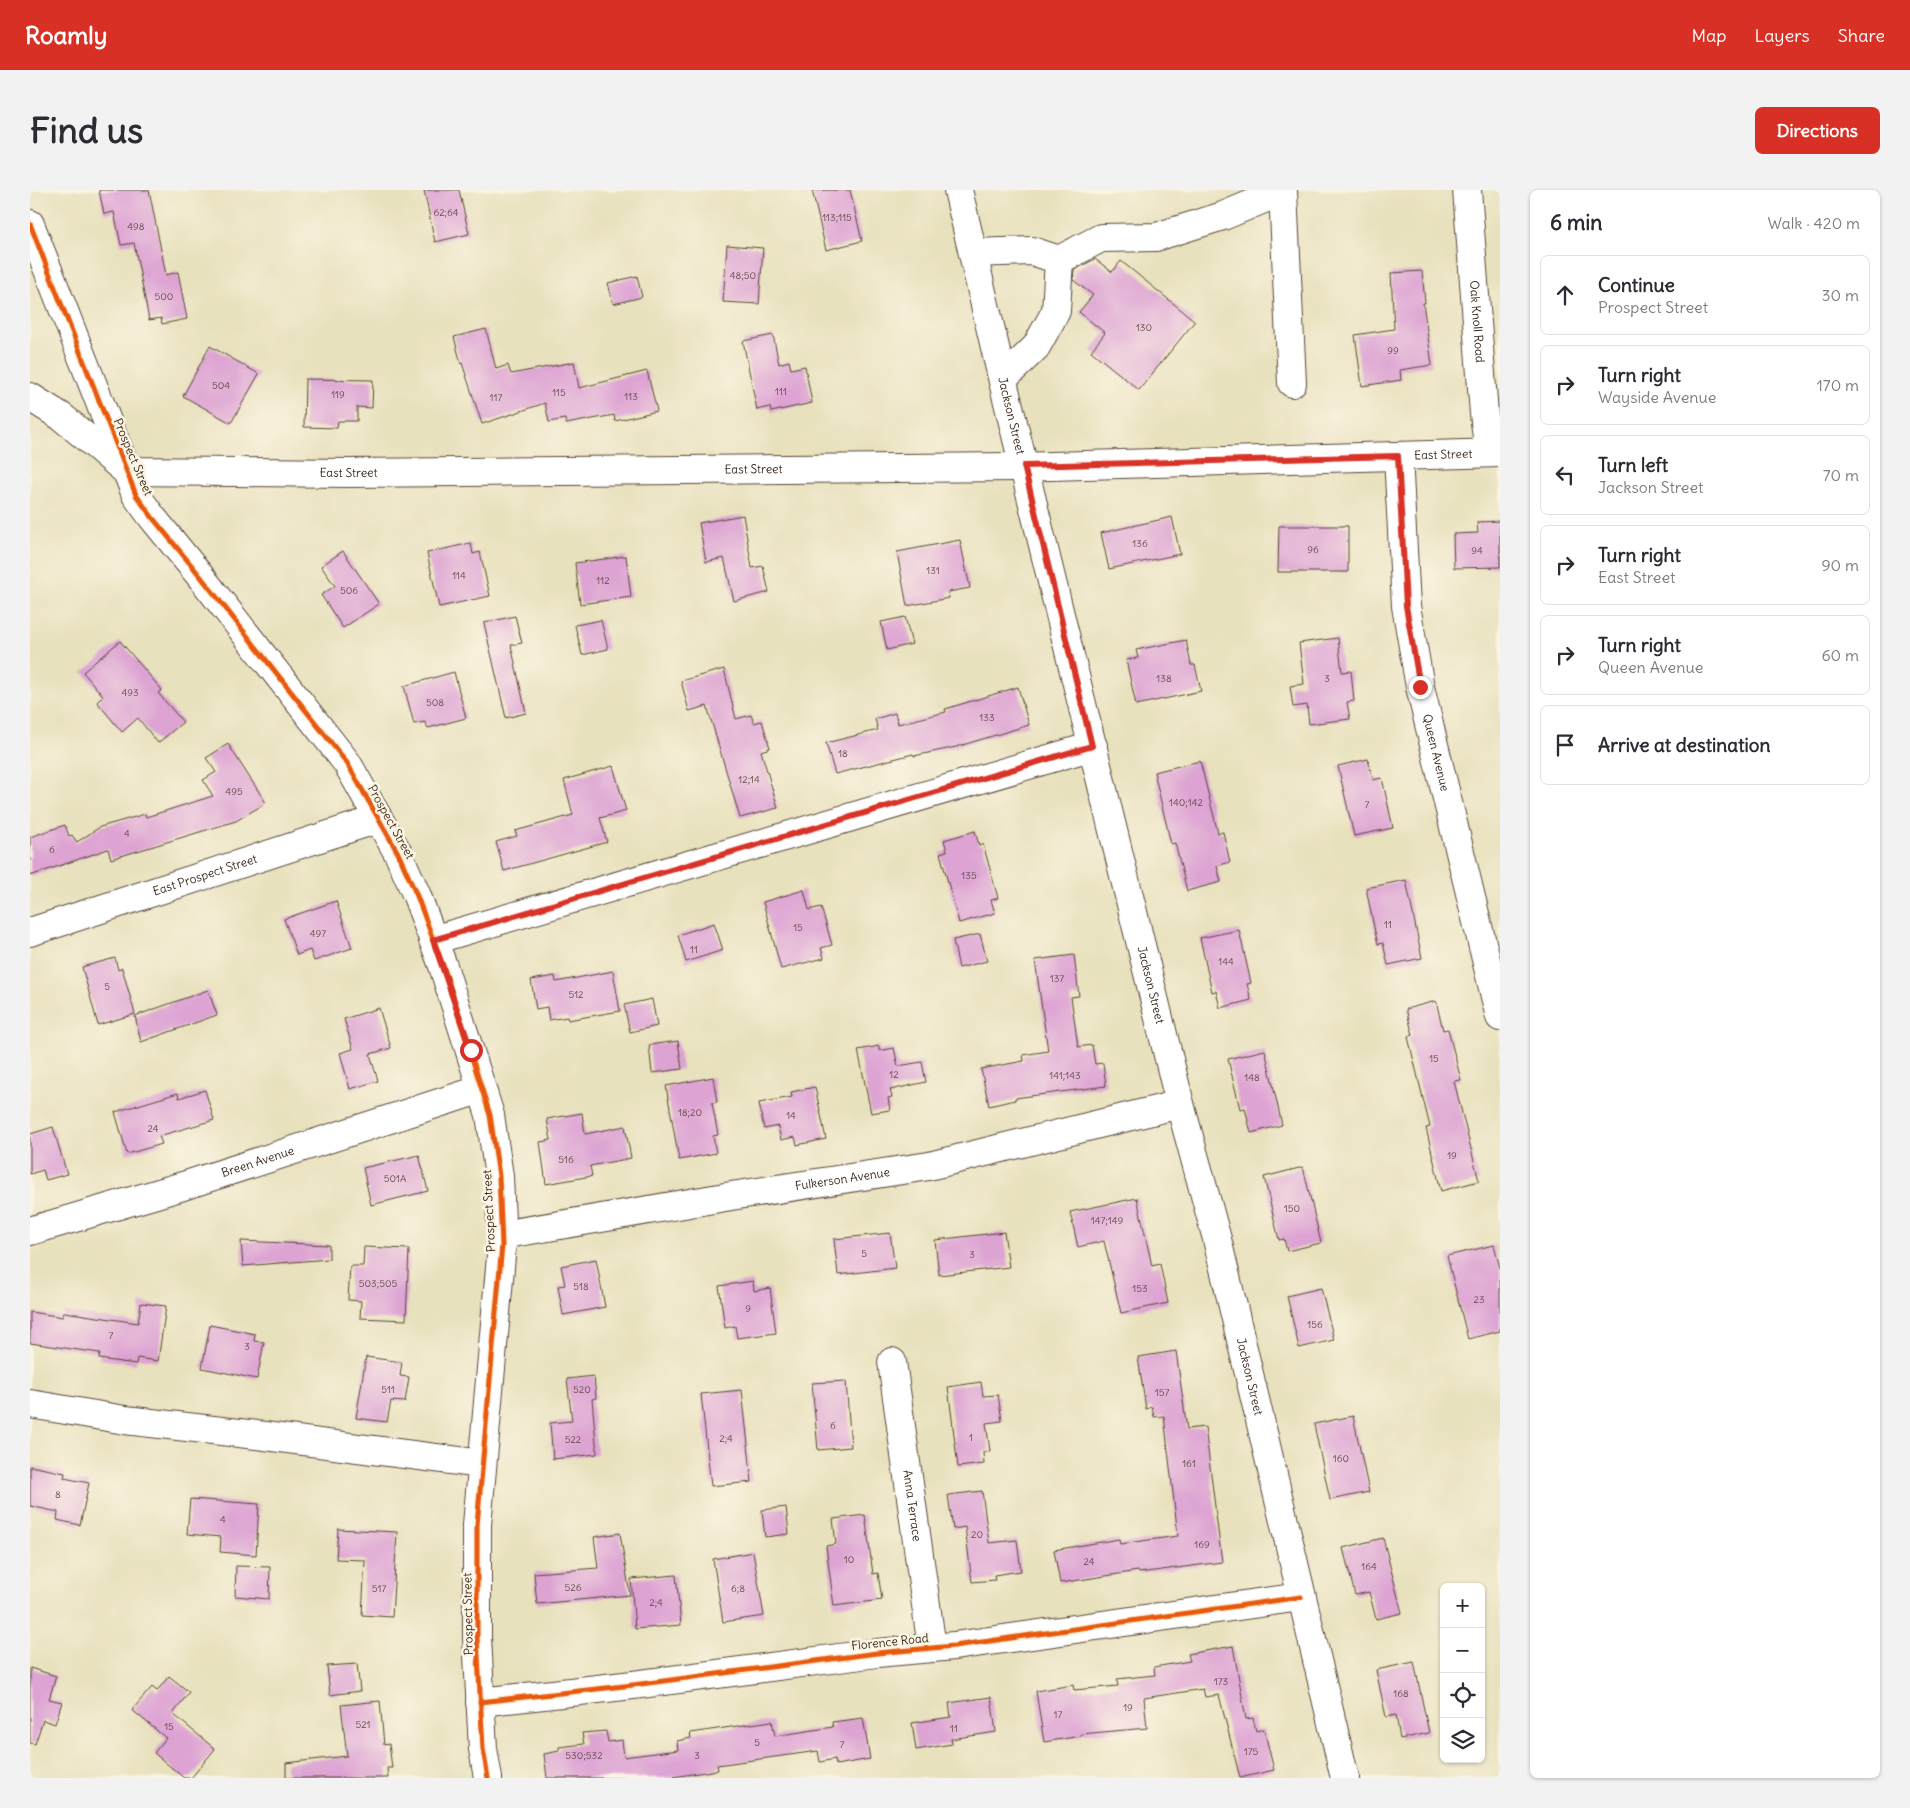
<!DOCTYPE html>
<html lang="en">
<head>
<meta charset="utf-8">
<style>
  :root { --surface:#fff; --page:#f2f2f3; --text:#2b2b33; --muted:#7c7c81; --line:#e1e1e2; --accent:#d93025 }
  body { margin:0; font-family:Delius,sans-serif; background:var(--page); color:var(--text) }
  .controls { position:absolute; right:15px; bottom:15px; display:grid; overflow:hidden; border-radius:8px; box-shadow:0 1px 4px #0004 }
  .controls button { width:45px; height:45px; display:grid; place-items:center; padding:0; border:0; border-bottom:1px solid var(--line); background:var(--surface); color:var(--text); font:25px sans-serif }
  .stop { position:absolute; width:15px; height:15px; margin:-11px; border:4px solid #d93025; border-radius:50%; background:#fff }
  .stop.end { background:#d93025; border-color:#fff; box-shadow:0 1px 5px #0008 }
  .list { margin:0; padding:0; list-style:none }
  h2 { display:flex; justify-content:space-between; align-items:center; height:65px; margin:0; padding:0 20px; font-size:21px }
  h2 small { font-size:16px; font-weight:400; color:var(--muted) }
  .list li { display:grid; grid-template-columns:32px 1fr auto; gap:15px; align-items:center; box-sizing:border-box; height:80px; margin:0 10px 10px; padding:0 10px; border:1px solid var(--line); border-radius:8px }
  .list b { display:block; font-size:19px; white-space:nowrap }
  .list p { margin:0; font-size:16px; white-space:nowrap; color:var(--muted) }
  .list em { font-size:16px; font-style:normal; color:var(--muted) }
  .icon { flex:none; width:28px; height:28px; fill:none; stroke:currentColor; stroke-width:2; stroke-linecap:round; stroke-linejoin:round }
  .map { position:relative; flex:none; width:1470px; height:1588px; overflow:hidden; border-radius:8px }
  header { display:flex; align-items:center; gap:30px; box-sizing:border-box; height:70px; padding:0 25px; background:var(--accent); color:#fff }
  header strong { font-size:24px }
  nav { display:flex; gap:28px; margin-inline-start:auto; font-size:18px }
  .intro { display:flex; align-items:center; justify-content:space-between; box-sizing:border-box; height:120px; padding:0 30px }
  h1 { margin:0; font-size:35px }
  .button { padding:12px 22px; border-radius:8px; background:var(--accent); color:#fff; font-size:18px; font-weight:700 }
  main { display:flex; gap:30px; padding:0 30px }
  aside { flex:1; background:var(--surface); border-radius:8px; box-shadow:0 1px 4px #0004 }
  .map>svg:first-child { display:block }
</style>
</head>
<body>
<header>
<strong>Roamly</strong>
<nav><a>Map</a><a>Layers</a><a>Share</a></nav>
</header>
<div class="intro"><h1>Find us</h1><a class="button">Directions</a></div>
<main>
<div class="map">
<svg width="1470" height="1588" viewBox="0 0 1470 1588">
  <rect width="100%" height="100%" fill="#fcf5e5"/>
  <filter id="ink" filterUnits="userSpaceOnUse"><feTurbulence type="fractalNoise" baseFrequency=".02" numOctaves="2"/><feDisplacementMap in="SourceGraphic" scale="10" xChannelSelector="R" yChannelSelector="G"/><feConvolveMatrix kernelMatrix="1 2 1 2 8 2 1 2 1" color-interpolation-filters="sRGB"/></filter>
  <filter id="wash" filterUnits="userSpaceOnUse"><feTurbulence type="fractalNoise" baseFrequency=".0096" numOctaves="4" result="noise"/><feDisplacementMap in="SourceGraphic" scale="20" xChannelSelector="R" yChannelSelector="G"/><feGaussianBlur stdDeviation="1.12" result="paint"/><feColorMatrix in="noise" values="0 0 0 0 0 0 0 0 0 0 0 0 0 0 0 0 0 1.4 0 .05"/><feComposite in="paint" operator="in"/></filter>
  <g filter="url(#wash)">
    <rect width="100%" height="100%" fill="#e8e1bd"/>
    <g id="blocks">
      <g fill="#dda3d3">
        <path d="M69,0H119L136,85L148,82L157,129L132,134L131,128L119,130L104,53L91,55L84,22L74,24Z"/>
        <path d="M394,0H429L439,44L405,52Z"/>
        <path d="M782,0H820L832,51L796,60Z"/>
        <path d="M697,55L733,58L729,114L693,112Z"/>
        <path d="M1065,69L1082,82L1091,71L1165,131L1109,200L1061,161L1075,143L1049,122L1063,105L1043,90L1044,80Z"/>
        <path d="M1392,81L1395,113H1393L1402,175L1370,180L1371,190L1332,196L1325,145L1364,139L1361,83Z"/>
        <path d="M607,86L612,107L583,114L578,93Z"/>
        <path d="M456,139L466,179L478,175L481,184L544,172L549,198L617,181L627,221L585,231L584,225L536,234L535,229L519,232L515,213L452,234L432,173L431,174L424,147Z"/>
        <path d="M743,145L749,174L759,171L761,179L775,176L782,213L741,222L740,217L727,220L713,151Z"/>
        <path d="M180,156L229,184L201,233L153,206Z"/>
        <path d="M275,189L343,190L342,218L327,217V231H308L307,238L274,237Z"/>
        <path d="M713,325L722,378L733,376L739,402L704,411L694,368L676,372L669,333Z"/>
        <path d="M1142,327L1150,364L1079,379L1071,343Z"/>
        <path d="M1470,331V377L1424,378L1423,344L1448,343L1447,332Z"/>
        <path d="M1249,336H1318V382H1248Z"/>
        <path d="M930,350L940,398L918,402L919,408L877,416L867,362Z"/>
        <path d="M441,353L443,364L450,362L460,406L409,417L397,363Z"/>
        <path d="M313,361L349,414L313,438L291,405L305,396L291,376Z"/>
        <path d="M596,366L601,407L550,414L545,373Z"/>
        <path d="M485,426L492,453L481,455L496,523L476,528L454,433Z"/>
        <path d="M875,427L882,454L857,460L851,432Z"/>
        <path d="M571,430L578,459L552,465L545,435Z"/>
        <path d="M1308,448L1312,482L1321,481L1324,511L1317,512L1320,529L1279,534L1277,515L1263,517L1260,496L1274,494L1269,453Z"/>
        <path d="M1156,450L1161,475H1165L1171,501L1106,515L1096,470L1108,468L1106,460Z"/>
        <path d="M90,451L132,500L128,503L153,532L128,553L108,528L92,542L67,512L73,506L53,482Z"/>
        <path d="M694,479L706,529L721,525L724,533L732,531L740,558L731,561L748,618L710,628L677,516L659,521L651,491Z"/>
        <path d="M424,482L436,528L398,538L395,532L384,534L374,496Z"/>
        <path d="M988,497L999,535L926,557L884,566L883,564L805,584L796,553L848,540L845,529L865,523L868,534L916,522L915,519Z"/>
        <path d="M198,554L236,613L206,631L81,669L78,659L0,686V647L35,635L39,646L42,645L47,652L70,637L115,624L116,627L183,606L173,590L186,582L176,568Z"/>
        <path d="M1338,569L1343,590L1352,588L1363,638L1324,646L1308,576Z"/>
        <path d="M1170,571L1188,643L1193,642L1200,672L1187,676L1191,692L1157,701L1145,653L1141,654L1124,582Z"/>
        <path d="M583,576L596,621L570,628L577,652L474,681L466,652L487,646L485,641L543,625L534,590Z"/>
        <path d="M945,641L949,655L953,654L968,708L961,710L965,723L929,733L910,663L917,661L914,650Z"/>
        <path d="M1376,690L1392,768L1358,775L1353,753L1348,754L1345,742L1336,698Z"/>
        <path d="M774,700L779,720L791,717L802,755L791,758L794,768L751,779L733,712Z"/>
        <path d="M306,711L322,758L284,771L280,760L267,765L254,729Z"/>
        <path d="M684,733L693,760L656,772L648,745Z"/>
        <path d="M1209,740L1221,793L1217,794L1221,810L1190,818L1186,801L1182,802L1170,748Z"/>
        <path d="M950,744L957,771L929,778L923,750Z"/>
        <path d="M1044,765L1049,806L1041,807L1048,857L1062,855L1065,874L1073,873L1076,896L985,908V910L959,916L951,879L994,871L993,865L1018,861L1005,770Z"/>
        <path d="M85,768L88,780L92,778L105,824L68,835L52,777Z"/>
        <path d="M583,781L590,821L538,830L537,827L519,830L517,817L506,819L501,790L525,786L526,792Z"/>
        <path d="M178,800L187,825L111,852L105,826Z"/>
        <path d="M622,809L627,836L600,842L594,815Z"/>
        <path d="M1406,811L1413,840L1418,839L1431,890L1424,891L1449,991L1411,1001L1396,938L1400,937L1378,847L1383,845L1376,819Z"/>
        <path d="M349,818L361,858L340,864L348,891L320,899L310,863L323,859L314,829Z"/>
        <path d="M648,851L652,879L622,883L619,855Z"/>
        <path d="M849,856V861L864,858L868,876L892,872L896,892L860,900L862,907L858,908L860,920L841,923L828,860Z"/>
        <path d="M1235,860L1252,935L1221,943L1215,918L1210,919L1198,869Z"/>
        <path d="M683,887L687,912L682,913L688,945L683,946L686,963L649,970L636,896Z"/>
        <path d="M785,897L796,949L767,955L765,947L751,950L748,936L734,939L729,913L762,907L761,902Z"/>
        <path d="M175,900L184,930L129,946L132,954L97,964L85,922L148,903L149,908Z"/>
        <path d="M552,923L555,944L595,936L601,968L560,976L562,986L516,994L510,952L521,950L517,929Z"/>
        <path d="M23,937L37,984L16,990L13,980L0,984V944Z"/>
        <path d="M389,965L398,1001L341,1015L333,978Z"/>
        <path d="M1273,977L1291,1053L1257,1061L1254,1049L1249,1050L1234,987Z"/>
        <path d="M1107,1008L1122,1076L1130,1074L1138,1113L1091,1123L1074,1051L1048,1057L1040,1022Z"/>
        <path d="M974,1042L979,1077L909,1085L905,1050Z"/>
        <path d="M860,1043L865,1078L808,1085L804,1049Z"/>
        <path d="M211,1051L299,1055V1069L213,1076Z"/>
        <path d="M1464,1055L1470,1078V1141L1438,1149L1417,1066Z"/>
        <path d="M334,1057L379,1059L376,1130L330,1128L331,1111L318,1110L320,1076H333Z"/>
        <path d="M566,1069L575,1117L533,1125L528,1096L535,1095L531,1076Z"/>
        <path d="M723,1091L724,1101L740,1098L746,1143L707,1148L705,1136L695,1138L689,1096Z"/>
        <path d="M1291,1098L1304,1150L1269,1158L1257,1106Z"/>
        <path d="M111,1113L136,1116L128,1171L107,1168L106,1174L69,1169L70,1163L0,1153V1122L33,1127L34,1122L108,1133Z"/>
        <path d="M180,1135L225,1144L224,1151L234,1152L227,1189L172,1178Z"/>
        <path d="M1146,1161L1157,1239L1175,1237L1192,1372L1109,1383L1108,1381L1030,1393L1024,1360L1089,1349L1090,1354L1148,1346L1134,1226L1124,1227L1122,1217L1116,1219L1108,1167Z"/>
        <path d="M336,1167L372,1172L370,1186L379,1187L375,1212L361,1211L357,1232L326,1228Z"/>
        <path d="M564,1186L566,1208L562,1209L567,1264L523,1269L520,1233L542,1231L537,1189Z"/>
        <path d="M816,1191L821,1257L788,1260L782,1193Z"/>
        <path d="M951,1192L953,1206L968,1205L972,1231L956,1233L960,1261L953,1262L954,1274L928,1277L918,1197Z"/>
        <path d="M712,1200L722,1292L681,1296L671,1204Z"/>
        <path d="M1323,1226L1339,1302L1300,1310L1284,1234Z"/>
        <path d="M0,1276L35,1283L34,1288L59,1293L50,1335L27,1330L28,1322L0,1316Z"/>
        <path d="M952,1301L959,1353L987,1350L991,1381L964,1385L965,1390L942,1392L935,1337L923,1339L918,1305Z"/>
        <path d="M160,1309L229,1314L226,1365L190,1362L191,1347L157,1344Z"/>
        <path d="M756,1317L759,1344L735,1347L732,1320Z"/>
        <path d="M835,1325L843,1384L848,1383L852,1410L804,1416L796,1356L806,1354L803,1329Z"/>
        <path d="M308,1339L367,1342L362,1427L332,1425L335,1370L306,1369Z"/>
        <path d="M590,1343L600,1405L507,1414L504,1383L568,1378L564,1347Z"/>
        <path d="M1353,1348L1372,1423L1346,1429L1339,1402L1325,1405L1313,1358Z"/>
        <path d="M723,1362L734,1426L693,1432L683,1369Z"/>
        <path d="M206,1376L240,1377L239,1409L205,1406Z"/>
        <path d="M646,1385L651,1435L605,1439L601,1389Z"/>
        <path d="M1203,1456L1216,1529L1223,1528L1226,1541L1234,1539L1244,1580L1210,1588L1189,1505L1175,1507L1173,1499L1114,1508L1117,1538L1051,1544V1546L1014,1552L1006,1501L1043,1495L1044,1500L1088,1496L1087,1489L1125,1485L1124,1477L1160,1471L1158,1464Z"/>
        <path d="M1384,1472L1399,1543L1370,1549L1366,1525L1356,1527L1346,1480Z"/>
        <path d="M327,1474L330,1501L300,1505L297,1476Z"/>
        <path d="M0,1478L26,1486L19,1509L32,1512L25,1534L13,1530L5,1554L0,1553Z"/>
        <path d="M139,1486L159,1502L143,1524L185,1559L161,1588H154L124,1563L136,1548L102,1520L122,1497L127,1501Z"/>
        <path d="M961,1507L966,1542L921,1549L922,1554L886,1560L882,1533L921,1527L919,1513Z"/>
        <path d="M350,1511L354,1555L359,1554L362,1578H357L358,1588H256V1573L317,1566L311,1515Z"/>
        <path d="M833,1528L840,1569L806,1575L805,1569L790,1572L788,1561L687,1575L688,1580L636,1588H517L514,1564L529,1561V1557L554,1554L552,1543L576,1541L578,1552L592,1550L594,1567L648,1560L647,1551L661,1548L660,1543L742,1531L745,1546L803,1537L802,1532Z"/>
      </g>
    </g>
  </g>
  <g filter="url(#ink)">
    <use href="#blocks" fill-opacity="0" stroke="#554536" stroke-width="1"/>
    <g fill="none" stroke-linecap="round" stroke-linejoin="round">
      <g stroke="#554536" stroke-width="30">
        <g id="minor">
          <path id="s1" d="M1437,0L1454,224L1459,263"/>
          <path d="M0,34L106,305L122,327L171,387L317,573L368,663L387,706L413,776L460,925L469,986L472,1055L447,1335V1447L453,1559L458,1588"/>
          <path d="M943,63L1002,61L1029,70L1026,121L1006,157L973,189"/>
          <path d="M1029,70L1071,48L1126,47L1193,26L1253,1L1262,193"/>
          <path id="s2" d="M1368,266L1376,416L1390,497L1470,827"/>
          <path id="s3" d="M0,742L348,629"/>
          <path d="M403,750L1063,556"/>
          <path id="s4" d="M0,1041L153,996L452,899"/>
          <path id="s5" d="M471,1045L701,1006L899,976L1150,914"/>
          <path id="s6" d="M862,1172L902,1458"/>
          <path d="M0,1214L95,1230L227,1245L452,1274"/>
          <path d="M450,1512L603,1495L847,1463L924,1456L1271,1407"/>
        </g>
      </g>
      <g stroke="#554536" stroke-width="30">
        <g id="major">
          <path id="s7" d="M928,0L975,200L1150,914L1187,1049L1315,1588"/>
          <path id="s8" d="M0,207L32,227L96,281L319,283L986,277L1470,263"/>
        </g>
      </g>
      <use href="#minor" stroke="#fff" stroke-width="28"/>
      <use href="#major" stroke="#fff" stroke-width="28"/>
      <g stroke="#fcf5e5" stroke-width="8">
        <g id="cycleway">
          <path d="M0,34L106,305L122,327L171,387L317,573L368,663L387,706L413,776L460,925L469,986L472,1055L447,1335V1447L453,1559L458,1588"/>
          <path d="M450,1512L603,1495L847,1463L924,1456L1271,1407"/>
        </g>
      </g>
      <use href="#cycleway" stroke="#e8590c" stroke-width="5"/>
    </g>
  </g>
  <g fill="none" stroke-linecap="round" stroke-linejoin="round" filter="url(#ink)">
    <path stroke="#d93025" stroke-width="6" d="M441,860L403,750L1062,556L994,276L1368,266L1376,416L1390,497"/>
  </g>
  <g text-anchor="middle" stroke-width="5" stroke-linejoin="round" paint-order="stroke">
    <g font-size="10" fill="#64484b">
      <text x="416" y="26">62;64</text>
      <text x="807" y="31">113;115</text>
      <text x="106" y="40">498</text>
      <text x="713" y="89">48;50</text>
      <text x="134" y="110">500</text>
      <text x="1114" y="141">130</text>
      <text x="1363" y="164">99</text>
      <text x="191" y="199">504</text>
      <text x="751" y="205">111</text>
      <text x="529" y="206">115</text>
      <text x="308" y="208">119</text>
      <text x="601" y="210">113</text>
      <text x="466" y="211">117</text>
      <text x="1110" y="357">136</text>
      <text x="1283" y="363">96</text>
      <text x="1447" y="364">94</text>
      <text x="903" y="384">131</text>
      <text x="429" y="389">114</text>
      <text x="573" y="394">112</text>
      <text x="319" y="404">506</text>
      <text x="1134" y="492">138</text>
      <text x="1297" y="492">3</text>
      <text x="100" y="506">493</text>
      <text x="405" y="516">508</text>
      <text x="957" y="531">133</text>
      <text x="813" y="567">18</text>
      <text x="719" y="593">12;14</text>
      <text x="204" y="605">495</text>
      <text x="1156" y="616">140;142</text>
      <text x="1337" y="618">7</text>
      <text x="97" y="647">4</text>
      <text x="22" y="663">6</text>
      <text x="939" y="689">135</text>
      <text x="1358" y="738">11</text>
      <text x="768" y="741">15</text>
      <text x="288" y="747">497</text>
      <text x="664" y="763">11</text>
      <text x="1196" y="775">144</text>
      <text x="1027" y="792">137</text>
      <text x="77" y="800">5</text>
      <text x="546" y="808">512</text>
      <text x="1404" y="872">15</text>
      <text x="864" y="888">12</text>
      <text x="1035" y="889">141;143</text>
      <text x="1222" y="891">148</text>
      <text x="660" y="926">18;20</text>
      <text x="761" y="929">14</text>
      <text x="123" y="942">24</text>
      <text x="1422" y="969">19</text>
      <text x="536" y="973">516</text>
      <text x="365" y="992">501A</text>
      <text x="1262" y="1022">150</text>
      <text x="1077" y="1034">147;149</text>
      <text x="834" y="1067">5</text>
      <text x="942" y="1068">3</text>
      <text x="348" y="1097">503;505</text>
      <text x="551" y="1100">518</text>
      <text x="1110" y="1102">153</text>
      <text x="1449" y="1113">23</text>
      <text x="718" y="1122">9</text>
      <text x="1285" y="1138">156</text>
      <text x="81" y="1149">7</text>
      <text x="217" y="1160">3</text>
      <text x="358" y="1203">511</text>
      <text x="552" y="1203">520</text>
      <text x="1132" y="1206">157</text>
      <text x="803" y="1239">6</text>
      <text x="941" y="1251">1</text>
      <text x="696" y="1252">2;4</text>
      <text x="543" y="1253">522</text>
      <text x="1311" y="1272">160</text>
      <text x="1159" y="1277">161</text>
      <text x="28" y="1308">8</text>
      <text x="193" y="1333">4</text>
      <text x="947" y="1348">20</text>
      <text x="1172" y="1358">169</text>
      <text x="819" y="1373">10</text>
      <text x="1059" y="1375">24</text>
      <text x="1339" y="1380">164</text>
      <text x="543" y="1401">526</text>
      <text x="349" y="1402">517</text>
      <text x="708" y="1402">6;8</text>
      <text x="626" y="1416">2;4</text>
      <text x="1191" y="1495">173</text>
      <text x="1371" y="1507">168</text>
      <text x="1098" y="1521">19</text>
      <text x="1028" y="1528">17</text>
      <text x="333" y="1538">521</text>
      <text x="139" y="1540">15</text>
      <text x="924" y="1542">11</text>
      <text x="727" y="1556">5</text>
      <text x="812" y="1558">7</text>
      <text x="1221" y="1565">175</text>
      <text x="554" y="1569">530;532</text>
      <text x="667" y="1569">3</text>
    </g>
    <g font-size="12" fill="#3b2a1e" stroke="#fcf5e5">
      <text dy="4" stroke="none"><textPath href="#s1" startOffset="132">Oak Knoll Road</textPath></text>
      <text dy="4" stroke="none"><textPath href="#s7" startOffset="232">Jackson Street</textPath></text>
      <text dy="4" stroke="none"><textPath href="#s8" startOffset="1439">East Street</textPath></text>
      <text transform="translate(103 267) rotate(67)" y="4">Prospect Street</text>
      <text dy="4" stroke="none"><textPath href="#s8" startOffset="749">East Street</textPath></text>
      <text dy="4" stroke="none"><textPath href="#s8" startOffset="344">East Street</textPath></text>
      <text dy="4" stroke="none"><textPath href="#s2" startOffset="300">Queen Avenue</textPath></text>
      <text transform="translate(361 632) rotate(61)" y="4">Prospect Street</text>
      <text dy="4" stroke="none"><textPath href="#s3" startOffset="184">East Prospect Street</textPath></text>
      <text dy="4" stroke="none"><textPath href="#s7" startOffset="818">Jackson Street</textPath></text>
      <text dy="4" stroke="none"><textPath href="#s4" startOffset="238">Breen Avenue</textPath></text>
      <text dy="4" stroke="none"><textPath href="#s5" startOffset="346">Fulkerson Avenue</textPath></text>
      <text transform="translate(459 1021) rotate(-93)" y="4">Prospect Street</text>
      <text dy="4" stroke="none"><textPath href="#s7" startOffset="1222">Jackson Street</textPath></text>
      <text dy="4" stroke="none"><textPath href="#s6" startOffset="145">Anna Terrace</textPath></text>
      <text transform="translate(438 1424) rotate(-91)" y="4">Prospect Street</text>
      <text transform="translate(860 1452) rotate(-6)" y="4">Florence Road</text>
    </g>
  </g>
</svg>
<div class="controls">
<button>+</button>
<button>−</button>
<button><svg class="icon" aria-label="locate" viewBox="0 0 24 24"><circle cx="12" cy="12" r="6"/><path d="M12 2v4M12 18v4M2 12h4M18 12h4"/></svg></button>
<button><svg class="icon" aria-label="layers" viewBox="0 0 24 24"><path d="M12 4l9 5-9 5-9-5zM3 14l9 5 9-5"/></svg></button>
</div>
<div class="stop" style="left:441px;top:860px"></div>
<div class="stop end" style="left:1390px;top:497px"></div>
</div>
<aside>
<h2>6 min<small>Walk · 420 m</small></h2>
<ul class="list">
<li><svg class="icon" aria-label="ahead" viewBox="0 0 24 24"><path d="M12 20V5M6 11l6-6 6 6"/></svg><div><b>Continue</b><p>Prospect Street</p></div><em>30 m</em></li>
<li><svg class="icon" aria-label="right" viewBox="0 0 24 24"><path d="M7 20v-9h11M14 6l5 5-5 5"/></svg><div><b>Turn right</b><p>Wayside Avenue</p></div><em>170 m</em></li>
<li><svg class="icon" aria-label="left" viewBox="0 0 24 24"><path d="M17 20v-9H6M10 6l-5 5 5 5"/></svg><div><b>Turn left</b><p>Jackson Street</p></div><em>70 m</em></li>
<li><svg class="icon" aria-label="right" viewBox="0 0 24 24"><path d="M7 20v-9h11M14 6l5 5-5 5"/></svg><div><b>Turn right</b><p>East Street</p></div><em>90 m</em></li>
<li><svg class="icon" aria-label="right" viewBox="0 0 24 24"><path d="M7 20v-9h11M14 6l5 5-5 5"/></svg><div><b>Turn right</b><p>Queen Avenue</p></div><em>60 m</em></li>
<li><svg class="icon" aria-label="arrive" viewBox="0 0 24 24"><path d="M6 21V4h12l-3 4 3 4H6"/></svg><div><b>Arrive at destination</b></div></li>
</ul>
</aside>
</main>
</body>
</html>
